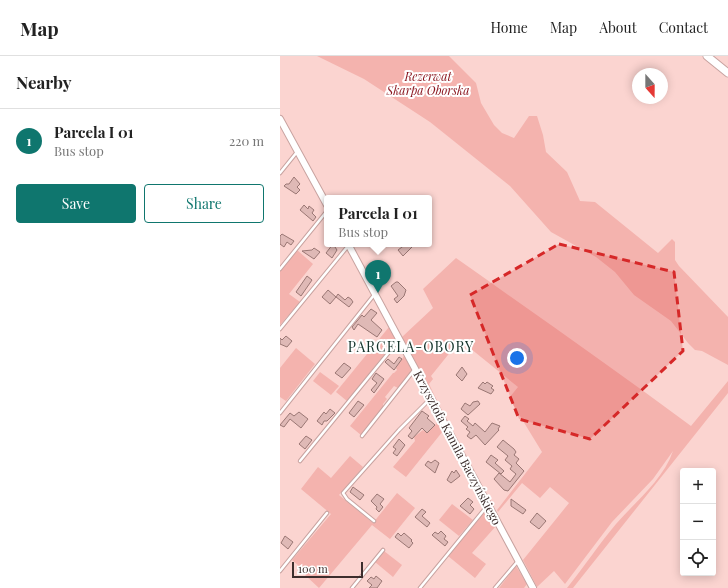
<!DOCTYPE html>
<html lang="en">
<head>
<meta charset="utf-8">
<style>
  :root { --surface:#fff; --page:#f2f2f2; --text:#222; --muted:#767676; --line:#e0e0e0; --accent:#0f766e }
  body { margin:0; font-family:"Playfair Display",serif; background:var(--page); color:var(--text) }
  .controls { position:absolute; right:12px; bottom:12px; display:grid; overflow:hidden; border-radius:4px; box-shadow:0 2px 10px #0003 }
  .controls button { width:36px; height:36px; display:grid; place-items:center; padding:0; border:0; border-bottom:1px solid var(--line); background:var(--surface); color:var(--text); font:20px sans-serif }
  .compass { position:absolute; left:352px; top:12px; width:36px; height:36px; border-radius:50%; background:var(--surface); box-shadow:0 2px 10px #0003; rotate:159deg }
  .scale { position:absolute; left:12px; bottom:10px; width:71px; box-sizing:border-box; padding-left:4px; border:2px solid #3d2e2d; border-top:0; font-size:11px; line-height:14px; white-space:nowrap; color:#3d2e2d; -webkit-text-stroke:3px #fff; paint-order:stroke }
  .you { position:absolute; left:237px; top:302px; width:14px; height:14px; margin:-10px; border:3px solid #fff; border-radius:50%; background:#1a73e8; box-shadow:0 0 0 6px #1a73e833 }
  .badge { display:grid; place-items:center; width:26px; height:26px; border-radius:50%; background:var(--accent); color:#fff; font-size:13px; font-weight:700 }
  .pin { position:absolute; translate:-50% -33px; filter:drop-shadow(0 1px 2px #0008) }
  .pin::after { content:''; position:absolute; top:21px; width:14px; height:12px; background:inherit; clip-path:polygon(0 0,100% 0,50% 100%) }
  .popup { position:absolute; left:44px; top:139px; width:108px; height:52px; box-sizing:border-box; display:grid; place-content:center; border-radius:4px; background:var(--surface); filter:drop-shadow(0 1px 3px #0005); font-size:13px; white-space:nowrap; color:var(--muted) }
  .popup b { font-size:15px; color:var(--text) }
  .popup::after { content:''; position:absolute; left:50%; top:100%; margin-left:-8px; border:8px solid transparent; border-top-color:var(--surface) }
  .list { margin:0; padding:0; list-style:none }
  h2 { display:flex; justify-content:space-between; align-items:center; height:52px; margin:0; padding:0 16px; font-size:17px }
  h2 small { font-size:13px; font-weight:400; color:var(--muted) }
  .list li { display:grid; grid-template-columns:26px 1fr auto; gap:12px; align-items:center; box-sizing:border-box; height:64px; padding:0 16px; border-top:1px solid var(--line) }
  .list b { display:block; font-size:15px; white-space:nowrap }
  .list p { margin:0; font-size:13px; white-space:nowrap; color:var(--muted) }
  .list em { font-size:13px; font-style:normal; color:var(--muted) }
  .actions { display:flex; gap:8px; padding:12px 16px }
  .actions a { flex:1; padding:9px 0; border:1px solid var(--accent); border-radius:4px; text-align:center; font-size:14px; color:var(--accent) }
  .actions .main { background:var(--accent); color:#fff }
  .icon { flex:none; width:22px; height:22px; fill:none; stroke:currentColor; stroke-width:2; stroke-linecap:round; stroke-linejoin:round }
  .map { position:relative; flex:none; width:448px; height:532px; overflow:hidden }
  header { display:flex; align-items:center; gap:24px; box-sizing:border-box; height:56px; padding:0 20px; background:var(--surface); border-bottom:1px solid var(--line) }
  header strong { font-size:19px }
  nav { display:flex; gap:22px; margin-inline-start:auto; font-size:14px }
  main { display:flex }
  aside { flex:1; background:var(--surface) }
  .map>svg:first-child { display:block }
</style>
</head>
<body>
<header>
<strong>Map</strong>
<nav><a>Home</a><a>Map</a><a>About</a><a>Contact</a></nav>
</header>
<main>
<aside>
<h2>Nearby<small></small></h2>
<ul class="list">
<li><span class="badge">1</span><div><b>Parcela I 01</b><p>Bus stop</p></div><em>220 m</em></li>
</ul>
<div class="actions"><a class="main">Save</a><a>Share</a></div>
</aside>
<div class="map">
<svg width="448" height="532" viewBox="0 0 448 532">
  <rect width="100%" height="100%" fill="#fbd4d0"/>
  <g fill="#f4b3ae">
    <path d="M37,0H169L196,27L201,47L214,69L222,77L234,82L249,60H257L263,79L266,96L287,116L300,145L315,146L378,197L392,183L395,186V204L399,210L448,261V309L422,295L415,294L408,287L391,265L354,239L335,216L316,201L271,176L230,130L150,66L84,23Z"/>
    <path d="M17,194L33,208L9,238L20,246L0,269V215Z"/>
    <path d="M176,202C255,258 334,313 411,370L448,325V337L293,532H287C304,511 319,488 336,468C356,445 383,424 393,395L373,423L332,466L285,528L274,515L257,531L243,504L289,447L270,431L260,442L242,427L218,456L217,454L262,396L229,342L238,331L180,284L151,320L153,323L149,328L164,359L122,281L153,252L143,233Z"/>
    <path d="M109,271L116,284L67,345L56,336Z"/>
    <path d="M16,292L35,308L6,345L0,341V312Z"/>
    <path d="M124,300L132,314L118,332L114,330L105,341L107,343L103,348V352L81,379L70,370L113,317H114L117,314L116,312Z"/>
    <path d="M40,316L59,330L51,339L33,325Z"/>
    <path d="M159,365L163,375L126,421L113,411L135,385L134,381L143,374L147,377Z"/>
    <path d="M70,400L83,411L59,439L93,467L117,437L135,452L110,483L92,469L39,532L25,519L27,517L12,504L51,458L21,433L38,411L51,422Z"/>
    <path d="M172,448L193,464L179,480L159,464Z"/>
    <path d="M207,453L216,470L192,497L206,508L195,522L168,500Z"/>
    <path d="M104,495L122,509L113,521L95,506Z"/>
    <path d="M236,510L247,528L244,532H219Z"/>
  </g>
  <g fill="#dfb9b6" stroke="#9a7774">
    <path d="M14,121L20,128L17,131L20,134L16,138L4,130L6,128H9Z"/>
    <path d="M24,149L28,153L29,150L34,154L32,157L36,161L33,165L20,154Z"/>
    <path d="M2,178L14,185L11,189L7,186L4,191L0,188V180Z"/>
    <path d="M53,188L57,194L52,202L46,197Z"/>
    <path d="M126,188H135L123,200L118,194Z"/>
    <path d="M34,192L40,196L34,203L22,195L32,194Z"/>
    <path d="M99,208L108,215L100,223L97,219L100,216L97,210Z"/>
    <path d="M27,220L32,224L21,240L16,236Z"/>
    <path d="M116,226H118L126,234L124,240L117,247L114,243L118,240L111,230Z"/>
    <path d="M48,234L56,241L50,248L42,241Z"/>
    <path d="M58,238L65,244L68,241L71,243L73,246L69,251L56,241Z"/>
    <path d="M91,253L97,257L91,264L102,274L97,281L78,268L74,274L72,271L82,259L84,261Z"/>
    <path d="M6,280L12,285L7,291L0,288V282L2,284Z"/>
    <path d="M119,301L122,303L114,314L105,306L108,303L114,308Z"/>
    <path d="M64,307L71,312L62,322L55,317Z"/>
    <path d="M182,311L187,318L182,325L176,319Z"/>
    <path d="M96,317L104,323L94,337L91,334L97,327L92,323Z"/>
    <path d="M203,326L205,328L207,326L213,330L211,332L214,334L211,338L198,332Z"/>
    <path d="M78,345L84,349L74,361L69,357Z"/>
    <path d="M198,345L200,348L188,359L181,353L185,347L190,350L193,346Z"/>
    <path d="M50,353L55,357L47,365H44L42,369L37,365L44,356L46,358Z"/>
    <path d="M142,355L149,360L147,362L155,369L147,377L142,372L132,383L128,380L132,375L129,372Z"/>
    <path d="M19,356L28,363L21,372L10,363L4,371L0,369L10,357L14,360Z"/>
    <path d="M185,360L189,363L187,365L193,370L195,367L205,376L212,367L220,370L218,373L219,374L205,389L196,379L191,383L187,380L190,376L186,373L188,371L181,365Z"/>
    <path d="M26,380L32,384L25,393L19,388Z"/>
    <path d="M119,383L125,389L117,400L113,397L116,393L113,391Z"/>
    <path d="M223,384L234,393L236,396L234,399L239,403L236,407L244,415L228,435L224,434L214,423L219,417L230,426L236,418L230,413L232,410L225,404L228,400L217,391Z"/>
    <path d="M211,399L218,404L215,407L224,415L221,418L206,406Z"/>
    <path d="M155,404L159,407L155,417L145,409L148,405L151,407Z"/>
    <path d="M176,414L180,420L171,427L167,424L172,415L174,417Z"/>
    <path d="M73,431L84,439L80,444L70,436Z"/>
    <path d="M97,438L104,443L100,448L103,451L99,456L96,453L97,451L91,445Z"/>
    <path d="M188,442L193,446L190,449L194,453L190,458L180,450Z"/>
    <path d="M231,443L246,454L243,458L231,450Z"/>
    <path d="M142,453L146,456L142,460L150,467L147,471L135,461Z"/>
    <path d="M257,457L266,465L259,473L250,466Z"/>
    <path d="M161,475L166,480L164,483L168,486L165,490L152,479L155,476L158,478Z"/>
    <path d="M118,477L121,480L124,477L132,484L131,485L133,487L129,492L115,481Z"/>
    <path d="M5,480L13,486L8,493L1,487Z"/>
    <path d="M96,520L102,525L97,532H89L92,529L87,525L91,521L94,523Z"/>
  </g>
  <g fill="none" stroke-linecap="round" stroke-linejoin="round">
    <g stroke="#c8a3a0" stroke-width="4.5">
      <g id="service">
        <path d="M0,117L17,96"/>
        <path d="M0,213L47,155"/>
        <path d="M0,273L68,190"/>
        <path d="M0,357L94,239"/>
        <path d="M82,380L135,313"/>
        <path d="M20,405L119,284"/>
        <path d="M94,465L67,443L63,437L119,374L150,343"/>
        <path d="M0,515L47,457"/>
        <path d="M72,532L103,494"/>
        <path d="M140,532L208,449"/>
        <path d="M215,532L238,505"/>
      </g>
    </g>
    <g stroke="#c8a3a0" stroke-width="8">
      <g id="tertiary">
        <path d="M0,63L47,149"/>
        <path d="M68,188L253,532"/>
      </g>
    </g>
    <g stroke="#c8a3a0" stroke-width="9">
      <path id="secondary" d="M427,0L448,17"/>
    </g>
    <use href="#service" stroke="#fff" stroke-width="2.5"/>
    <use href="#tertiary" stroke="#fff" stroke-width="6"/>
    <use href="#secondary" stroke="#fff" stroke-width="7"/>
  </g>
  <path fill="#d62828" fill-opacity="0.2" stroke="#d62828" stroke-width="3" stroke-dasharray="8 5" stroke-linejoin="round" d="M279,188L394,216L403,295L310,383L239,363L190,239Z"/>
  <g text-anchor="middle" stroke-width="4" stroke-linejoin="round" paint-order="stroke">
    <g font-size="12" font-style="italic" fill="#88121b" stroke="#fff">
      <text x="148" y="25">Rezerwat<tspan x="148" dy="14">Skarpa Oborska</tspan></text>
    </g>
    <g font-size="12" fill="#3d2e2d" stroke="#fff">
      <text transform="translate(177 392) rotate(62)" y="4">Krzysztofa Kamila Baczyńskiego</text>
    </g>
    <g font-size="14" letter-spacing="1" fill="#13322a" stroke="#fff">
      <text x="131" y="296">PARCELA-OBORY</text>
    </g>
  </g>
</svg>
<div class="controls">
<button>+</button>
<button>−</button>
<button><svg class="icon" aria-label="locate" viewBox="0 0 24 24"><circle cx="12" cy="12" r="6"/><path d="M12 2v4M12 18v4M2 12h4M18 12h4"/></svg></button>
</div>
<svg class="compass" viewBox="-18 -18 36 36"><path d="M0-13l5 13h-10z" fill="#e53935"/><path d="M0 13l5-13h-10z" fill="#767676"/></svg>
<div class="scale">100 m</div>
<div class="you"></div>
<div class="pin badge" style="left:98px;top:237px">1</div>
<div class="popup"><b>Parcela I 01</b>Bus stop</div>
</div>
</main>
</body>
</html>
